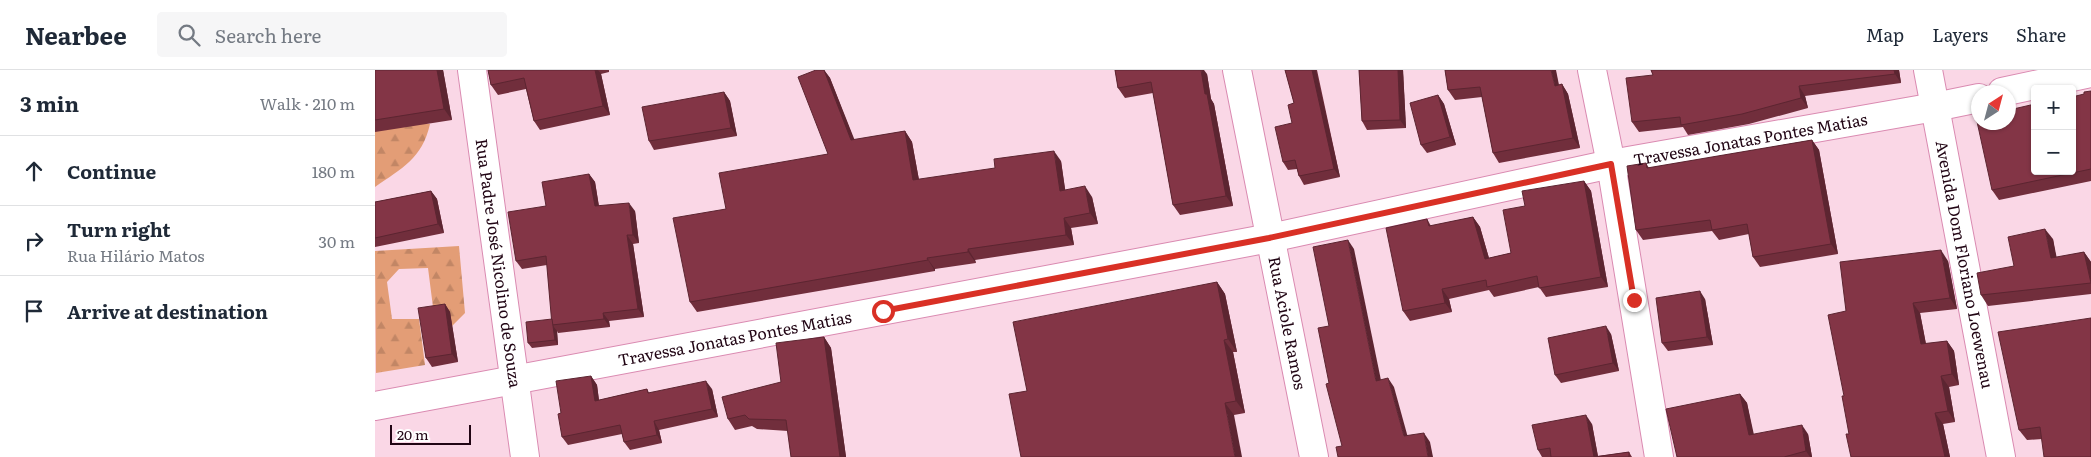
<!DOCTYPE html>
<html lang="en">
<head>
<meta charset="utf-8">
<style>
  :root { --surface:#fff; --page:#f6f6f7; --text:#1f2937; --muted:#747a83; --line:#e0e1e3 }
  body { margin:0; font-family:Literata,serif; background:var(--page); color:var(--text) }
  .controls { position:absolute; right:15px; top:15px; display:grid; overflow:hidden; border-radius:5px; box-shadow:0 1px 4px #0004 }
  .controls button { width:45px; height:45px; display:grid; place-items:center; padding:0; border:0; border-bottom:1px solid var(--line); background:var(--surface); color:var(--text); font:25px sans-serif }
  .compass { position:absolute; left:1596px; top:15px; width:45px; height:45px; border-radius:50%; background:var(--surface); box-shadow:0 1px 4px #0004; rotate:36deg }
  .scale { position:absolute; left:15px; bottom:12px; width:81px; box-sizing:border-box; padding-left:5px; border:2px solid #210514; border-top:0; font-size:14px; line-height:18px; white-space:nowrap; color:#210514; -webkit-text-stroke:4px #fff; paint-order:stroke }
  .stop { position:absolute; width:15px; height:15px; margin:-11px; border:4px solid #d93025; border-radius:50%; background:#fff }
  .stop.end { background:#d93025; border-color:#fff; box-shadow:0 1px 5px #0008 }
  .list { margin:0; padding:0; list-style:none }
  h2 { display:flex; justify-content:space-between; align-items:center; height:65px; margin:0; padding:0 20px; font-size:21px }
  h2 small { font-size:16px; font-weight:400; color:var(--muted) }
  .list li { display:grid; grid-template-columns:32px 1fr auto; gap:15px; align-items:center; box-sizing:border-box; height:70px; padding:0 20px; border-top:1px solid var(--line) }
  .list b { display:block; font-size:19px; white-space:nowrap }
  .list p { margin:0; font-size:16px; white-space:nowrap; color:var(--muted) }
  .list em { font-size:16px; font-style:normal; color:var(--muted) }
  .icon { flex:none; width:28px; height:28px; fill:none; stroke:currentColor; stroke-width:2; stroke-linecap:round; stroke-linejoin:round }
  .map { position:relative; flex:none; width:1716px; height:387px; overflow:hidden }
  header { display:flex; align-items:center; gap:30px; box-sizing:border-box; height:70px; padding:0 25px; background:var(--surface); border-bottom:1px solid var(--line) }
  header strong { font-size:24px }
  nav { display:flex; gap:28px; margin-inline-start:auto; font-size:18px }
  .search { width:350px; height:45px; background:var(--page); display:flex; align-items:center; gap:12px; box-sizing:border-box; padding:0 18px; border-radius:5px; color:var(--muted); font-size:19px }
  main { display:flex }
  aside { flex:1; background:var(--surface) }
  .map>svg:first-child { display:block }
</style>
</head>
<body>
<header>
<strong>Nearbee</strong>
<div class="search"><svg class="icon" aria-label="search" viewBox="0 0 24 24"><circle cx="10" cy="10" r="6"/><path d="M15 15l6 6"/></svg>Search here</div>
<nav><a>Map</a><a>Layers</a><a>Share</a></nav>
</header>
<main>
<aside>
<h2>3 min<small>Walk · 210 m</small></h2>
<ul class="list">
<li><svg class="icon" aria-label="ahead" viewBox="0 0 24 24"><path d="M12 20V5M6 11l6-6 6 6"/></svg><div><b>Continue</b></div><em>180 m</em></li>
<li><svg class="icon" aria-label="right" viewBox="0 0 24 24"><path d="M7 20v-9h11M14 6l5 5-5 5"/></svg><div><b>Turn right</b><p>Rua Hilário Matos</p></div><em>30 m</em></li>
<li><svg class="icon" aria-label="arrive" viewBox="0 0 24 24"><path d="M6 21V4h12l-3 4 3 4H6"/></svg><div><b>Arrive at destination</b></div></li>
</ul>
</aside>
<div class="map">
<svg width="1716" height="387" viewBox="0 0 1716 387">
  <defs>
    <pattern id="forest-firs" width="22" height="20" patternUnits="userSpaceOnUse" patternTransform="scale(1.25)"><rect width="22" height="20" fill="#e39d76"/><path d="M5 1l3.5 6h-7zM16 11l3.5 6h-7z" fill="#c28665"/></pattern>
  </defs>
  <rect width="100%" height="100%" fill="#fad7e6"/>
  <g fill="url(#forest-firs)">
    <path d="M0,46L55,54C47,89 27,98 0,117Z"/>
    <path d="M84,176L90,243L77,256L59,245L53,198L24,199L12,212L17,249H44L50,295L1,303L0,181Z"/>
  </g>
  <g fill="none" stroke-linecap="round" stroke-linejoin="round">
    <g stroke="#da8ab1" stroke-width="30">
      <g id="street">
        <path id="s1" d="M97,0L150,387"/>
        <path d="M1217,0L1236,94L1284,387"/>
        <path id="s2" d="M1553,0L1626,387"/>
        <path d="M1627,22L1716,3"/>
        <path id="s3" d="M0,336L895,168L1236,94L1560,37L1604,28"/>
      </g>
    </g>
    <g stroke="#da8ab1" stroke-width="30">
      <g id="secondary">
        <path id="s4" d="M862,0L939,387"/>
      </g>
    </g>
    <use href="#street" stroke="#fff" stroke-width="28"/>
    <use href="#secondary" stroke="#fff" stroke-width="28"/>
  </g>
  <g fill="#712e3c">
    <path d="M0,0H68L77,50L0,62Z"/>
    <path d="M113,0H234V2L226,4L235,45L165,60L159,51L151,19L123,25L116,15Z"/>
    <path d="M441,0H449L455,8L479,70L530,61L537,72L544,110L686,91L690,120L717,127L723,154L696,158L699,175L600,190L601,193L560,199V201L322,242L315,232L351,139L453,84Z"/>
    <path d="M740,0L832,4L836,29L839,34L858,136L805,145L798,135L778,23L750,28L743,18Z"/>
    <path d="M910,0H942L965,107L929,115L924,106L922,99L913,100L908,92L917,53L919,33Z"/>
    <path d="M984,0H1028L1031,58L992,60L987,51Z"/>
    <path d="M1070,0L1184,15L1187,14L1193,24L1205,78L1124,93L1118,83L1107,27L1080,30L1073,20Z"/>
    <path d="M1276,0H1524L1526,13L1430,26L1433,38L1374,54L1313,65L1308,57L1264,62L1257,52L1278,5Z"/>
    <path d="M1716,21V111L1624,130L1617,120L1709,24Z"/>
    <path d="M349,22L355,31L362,66L279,80L274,71Z"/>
    <path d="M1063,25L1069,34L1081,75L1052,83L1046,75Z"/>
    <path d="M1437,70L1444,80L1463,184L1385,197L1378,187L1374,164L1344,170L1337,161L1268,170L1261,160L1271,93L1274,98Z"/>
    <path d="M214,104L220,112L224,136L260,141L264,173L258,174L269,247L234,251L235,257L183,263L182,261L183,275L157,278L153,273L177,249L172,195L147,199L141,191L171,136Z"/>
    <path d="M1209,111L1216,121L1233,217L1171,227L1164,217L1119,227L1114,220L1074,229L1077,242L1035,251L1028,241L1052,149L1056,156L1098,147L1105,157L1114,188L1136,183L1150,136Z"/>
    <path d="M56,121L62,129L69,163L0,177V132Z"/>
    <path d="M1678,169L1681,188L1709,182L1716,192V224L1613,236L1606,225L1639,196Z"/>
    <path d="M1573,191L1582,239L1545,243L1551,274L1572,271L1579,281L1584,315L1574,317L1580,352L1568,354L1575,387H1476L1474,364L1469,326L1471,241Z"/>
    <path d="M842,212L850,224L862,282H858L870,343L859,345L652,321Z"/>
    <path d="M1330,229L1338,275L1293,281L1287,273Z"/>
    <path d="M70,234L75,242L83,292L57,297L51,288Z"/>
    <path d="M1716,248L1667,369L1652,370L1644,360Z"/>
    <path d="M1236,264L1244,301L1186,313L1180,305Z"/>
    <path d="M449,267L456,278L471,387H416L413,361L382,359L377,356L360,360L353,349L406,312Z"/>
    <path d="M216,306L222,315L224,330L272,319L274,323L337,319L343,347L284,360L287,373L255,380L249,372L247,364L193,375L187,367L186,343Z"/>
    <path d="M1365,324L1372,333L1378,364H1433L1437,387H1302Z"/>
    <path d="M1217,354L1223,386L1254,382L1257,387H1167L1163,380Z"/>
  </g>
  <g fill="#5c2531">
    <path d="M62,0H68L77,50L69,39Z"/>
    <path d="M220,0H223L226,4L235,45L228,36Z"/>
    <path d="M449,0L455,8L484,81L476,70Z"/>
    <path d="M826,0H829L832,4L836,29L839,34L858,136L851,126L830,24Z"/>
    <path d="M937,0H941L965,107L959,99Z"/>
    <path d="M1023,0H1028L1031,58L1025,50Z"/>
    <path d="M1176,0H1181L1186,25L1180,16Z"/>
    <path d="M1519,0H1524L1526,13L1520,4Z"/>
    <path d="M1187,14L1193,24L1205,78L1198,68Z"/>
    <path d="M1424,16L1430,26L1433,38L1426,28Z"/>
    <path d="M349,22L355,31L362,66L356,58Z"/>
    <path d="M1063,25L1069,34L1081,75L1075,67Z"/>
    <path d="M530,61L537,72L546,121L538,110Z"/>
    <path d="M1437,70L1444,80L1463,184L1456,174Z"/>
    <path d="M679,81L686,91L692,132L685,121Z"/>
    <path d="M214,104L220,112L225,144L220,136Z"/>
    <path d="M1209,111L1216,121L1233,217L1226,207Z"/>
    <path d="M710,116L717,127L723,154L715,143Z"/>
    <path d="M56,121L62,129L69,163L63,154Z"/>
    <path d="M254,133L260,141L264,173L258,165Z"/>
    <path d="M1098,147L1105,157L1117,199L1110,189Z"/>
    <path d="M689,148L696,158L699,175L691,165Z"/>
    <path d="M1670,159L1678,169L1684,199L1676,188Z"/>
    <path d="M252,165L258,174L269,247L263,239Z"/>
    <path d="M973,170L979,179L1008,320L1001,311Z"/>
    <path d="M593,179L600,190L601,193L593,182Z"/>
    <path d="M1566,180L1573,191L1582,239L1575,228Z"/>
    <path d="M1709,182L1716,192V213Z"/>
    <path d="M552,188L560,199V201L553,190Z"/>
    <path d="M842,212L850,224L862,282L853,269Z"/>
    <path d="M1067,219L1074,229L1077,242L1070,233Z"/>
    <path d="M1325,221L1330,229L1338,275L1332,267Z"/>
    <path d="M1538,233L1545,243L1553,285L1546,274Z"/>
    <path d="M70,234L75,242L83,292L77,284Z"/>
    <path d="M228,243L234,251L235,257L229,249Z"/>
    <path d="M178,256L182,261L183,275L180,270Z"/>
    <path d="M1231,256L1236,264L1244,301L1238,293Z"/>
    <path d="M449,267L456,278L471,387H465Z"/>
    <path d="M849,270L858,282L870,343L861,331Z"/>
    <path d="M1572,271L1579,281L1584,315L1577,304Z"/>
    <path d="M216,306L222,315L225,339L220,331Z"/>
    <path d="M1566,306L1574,317L1580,352L1573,341Z"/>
    <path d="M1013,308L1019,317L1035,375L1029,366Z"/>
    <path d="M331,311L337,319L343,347L337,339Z"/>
    <path d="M1365,324L1372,333L1381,374L1374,365Z"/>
    <path d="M850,333L859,345L867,387H860Z"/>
    <path d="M1560,343L1568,354L1575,387H1570Z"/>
    <path d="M1211,345L1217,354L1223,387H1219Z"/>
    <path d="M279,351L284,360L287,373L282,365Z"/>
    <path d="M1427,355L1433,364L1437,387H1435L1431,381Z"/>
    <path d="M1049,363L1055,372L1058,387H1053Z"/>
  </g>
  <g fill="#833546" stroke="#5c2531">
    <path d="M0,0H62L69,39L0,50Z"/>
    <path d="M113,0H220L228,36L159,51L149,8L116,15Z"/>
    <path d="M441,0H449L476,70L530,61L538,110L620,98L619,89L679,81L685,121L710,116L715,143L689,148L691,165L593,179V182L552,188L553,190L315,232L298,148L351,139L344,103L453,84L423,7Z"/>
    <path d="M740,0H826L830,24H832L851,126L798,135L776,12L743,18Z"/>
    <path d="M910,0H937L959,99L924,106L920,90L908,92L900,57L917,53L913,35L919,33Z"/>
    <path d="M984,0H1023L1025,50L987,51Z"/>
    <path d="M1070,0H1176L1180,16L1187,14L1198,68L1118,83L1105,17L1073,20Z"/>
    <path d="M1276,0H1519L1520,4L1424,16L1426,28L1367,44L1306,55L1305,47L1257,52L1251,8L1278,5Z"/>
    <path d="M1716,21V99L1617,120L1601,47L1604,46V52H1634V40L1660,34V101H1697V27L1709,24V22Z"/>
    <path d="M349,22L356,58L274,71L267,37Z"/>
    <path d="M1063,25L1075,67L1046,75L1035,33Z"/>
    <path d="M1437,70L1456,174L1378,187L1372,154L1337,160L1335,150L1261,160L1252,96L1271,93L1272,98Z"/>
    <path d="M214,104L220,136L254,133L258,165H252L263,239L228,243L229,249L177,255L171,186L141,191L133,142L171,136L167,112Z"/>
    <path d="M1209,111L1226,207L1164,218L1162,206L1112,217L1111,210L1067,219L1070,233L1028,241L1011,158L1052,149L1054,156L1098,147L1110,189L1136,183L1128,140L1150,136L1147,121Z"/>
    <path d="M56,121L63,154L0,168V132Z"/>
    <path d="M1670,159L1676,188L1709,182L1716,213L1606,225L1602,203L1639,196L1633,167Z"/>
    <path d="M973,170L1001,311L1013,308L1029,366L1049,363L1053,387H963L961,377L967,376L951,314L954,313L943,258L954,256L938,177Z"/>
    <path d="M1566,180L1575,228L1538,233L1546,274L1572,271L1577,304L1566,306L1573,341L1560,343L1570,387H1476L1471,364H1474L1467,326H1469L1453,245L1471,241L1465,192Z"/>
    <path d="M842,212L853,269L849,270L861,331L850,333L860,387H646L634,324L652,321L638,252Z"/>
    <path d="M1325,221L1332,267L1287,273L1281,228Z"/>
    <path d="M70,234L77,284L51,288L43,238Z"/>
    <path d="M1716,248V387H1669L1665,357L1644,360L1623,262Z"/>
    <path d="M177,249L180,270L153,273L151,252Z"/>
    <path d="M1231,256L1238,293L1180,305L1173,268Z"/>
    <path d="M449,267L465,387H416L411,350L374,349L370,345L353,349L347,327L406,312L401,273Z"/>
    <path d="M216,306L220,331L272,319L273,323L331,311L337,339L279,351L282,365L249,372L245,355L187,367L183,344L186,343L181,311Z"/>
    <path d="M1365,324L1374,365L1427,355L1431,381L1409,387H1302L1291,339Z"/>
    <path d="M1211,345L1219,387L1254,382V387H1176L1175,378L1163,380L1157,355Z"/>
  </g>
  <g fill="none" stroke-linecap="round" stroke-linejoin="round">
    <path stroke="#d93025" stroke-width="6" d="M508,241L894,168L1236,94L1259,230"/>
  </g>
  <g text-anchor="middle" stroke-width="5" stroke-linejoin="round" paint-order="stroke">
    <g font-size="16" fill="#210514" stroke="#fff">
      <text dy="6" stroke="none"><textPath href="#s3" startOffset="1401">Travessa Jonatas Pontes Matias</textPath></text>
      <text dy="6" stroke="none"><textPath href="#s1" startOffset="195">Rua Padre José Nicolino de Souza</textPath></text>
      <text dy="6" stroke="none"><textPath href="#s2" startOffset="198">Avenida Dom Floriano Loewenau</textPath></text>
      <text dy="6" stroke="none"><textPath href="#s4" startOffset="258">Rua Aciole Ramos</textPath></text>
      <text dy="6" stroke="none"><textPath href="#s3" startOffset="366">Travessa Jonatas Pontes Matias</textPath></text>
    </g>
  </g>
</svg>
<div class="controls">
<button>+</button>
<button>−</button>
</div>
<svg class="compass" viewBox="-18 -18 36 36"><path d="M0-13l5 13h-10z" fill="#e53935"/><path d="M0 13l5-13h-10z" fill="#747a83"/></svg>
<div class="scale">20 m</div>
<div class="stop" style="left:508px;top:241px"></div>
<div class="stop end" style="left:1259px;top:230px"></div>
</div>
</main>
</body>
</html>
